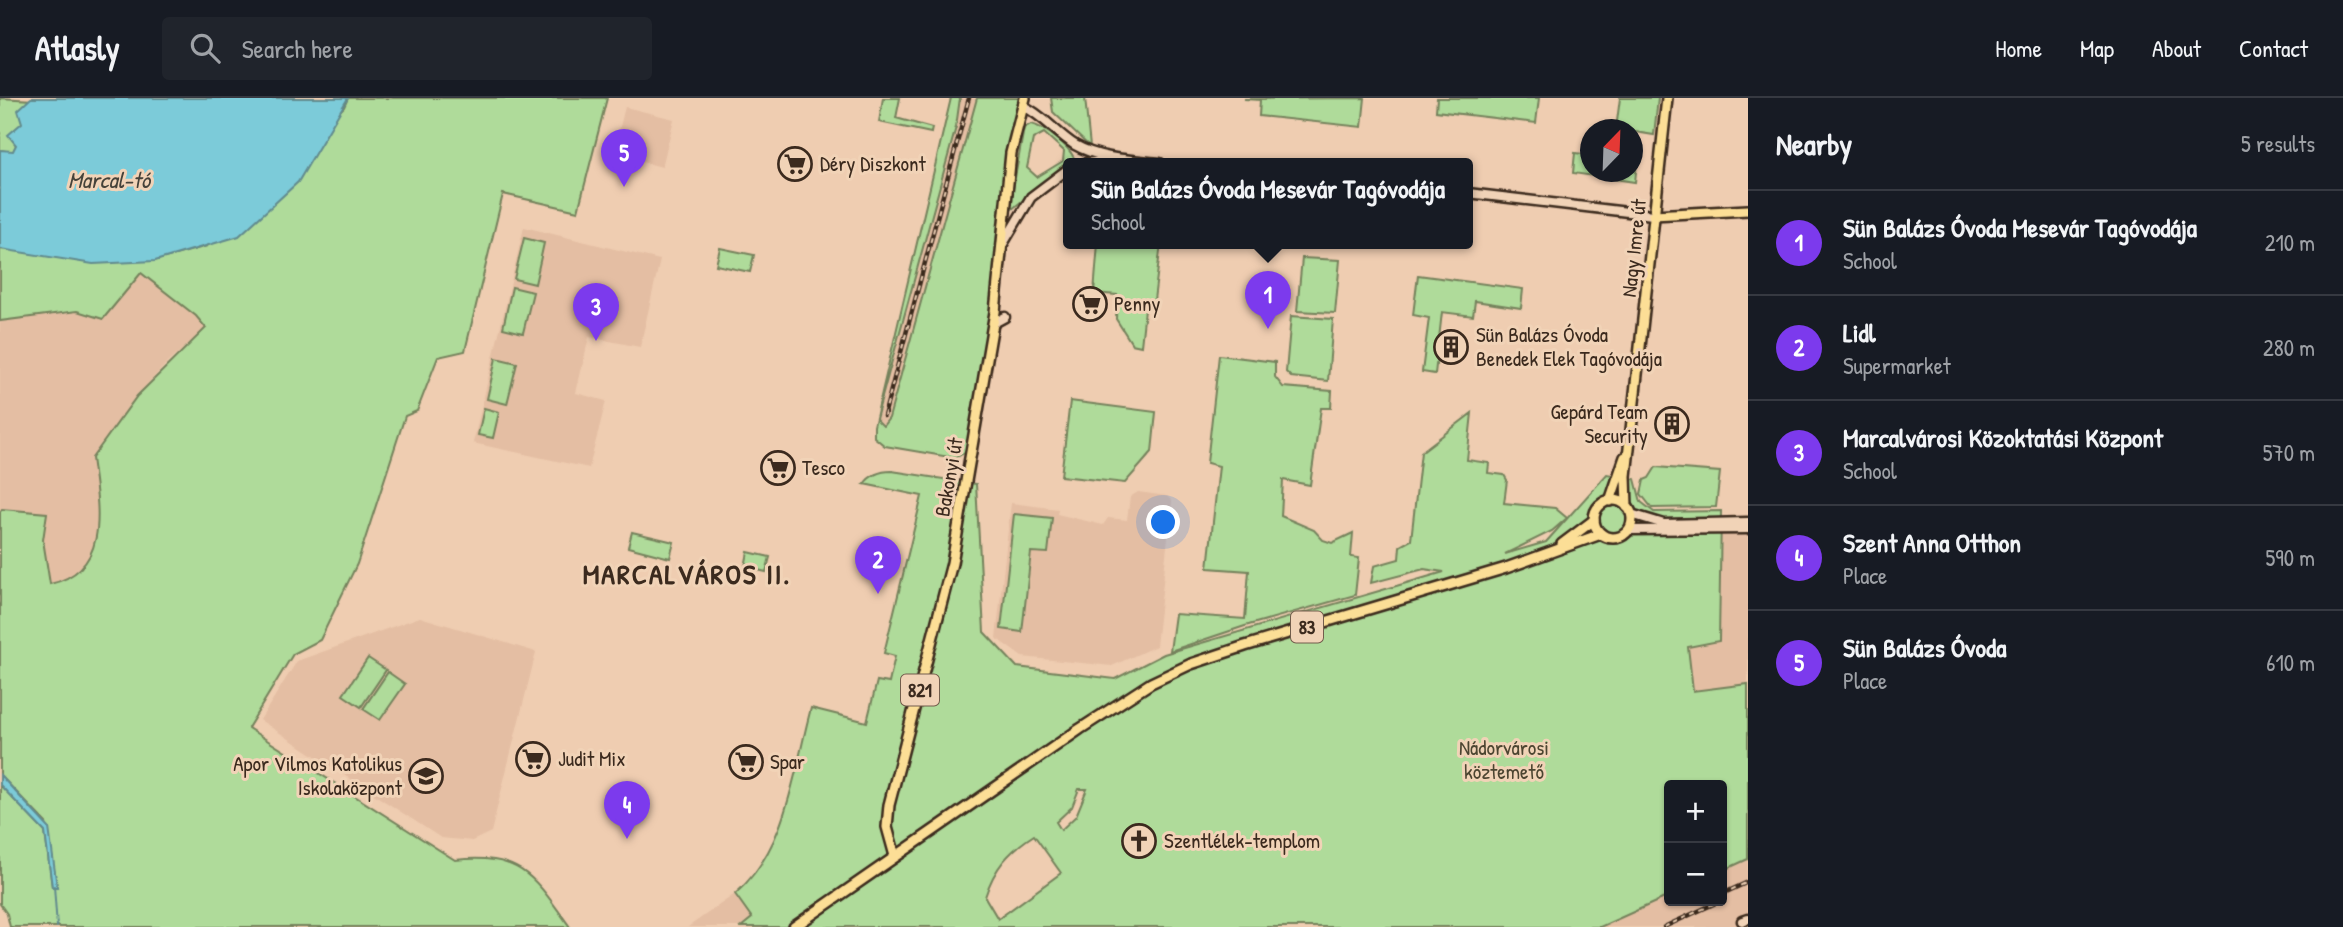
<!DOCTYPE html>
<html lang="en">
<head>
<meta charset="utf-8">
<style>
  :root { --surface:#171b24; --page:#20242c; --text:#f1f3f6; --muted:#9ea1a6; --line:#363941; --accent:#7c3aed }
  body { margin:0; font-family:"Patrick Hand",sans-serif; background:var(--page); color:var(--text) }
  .controls { position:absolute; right:21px; bottom:21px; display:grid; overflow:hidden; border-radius:7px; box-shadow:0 2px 5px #0004 }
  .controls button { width:63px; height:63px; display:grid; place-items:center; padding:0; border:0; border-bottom:2px solid var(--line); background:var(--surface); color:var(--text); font:35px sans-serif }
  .compass { position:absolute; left:1580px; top:21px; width:63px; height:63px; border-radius:50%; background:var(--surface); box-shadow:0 2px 5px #0004; rotate:23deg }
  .you { position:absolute; left:1164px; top:425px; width:24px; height:24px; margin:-18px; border:5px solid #fff; border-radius:50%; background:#1a73e8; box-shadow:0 0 0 10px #1a73e833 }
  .badge { display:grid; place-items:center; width:46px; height:46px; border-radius:50%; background:var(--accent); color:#fff; font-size:23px; font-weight:700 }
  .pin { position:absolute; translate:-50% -58px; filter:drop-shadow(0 2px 4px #0008) }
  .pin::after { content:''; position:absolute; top:37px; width:24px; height:21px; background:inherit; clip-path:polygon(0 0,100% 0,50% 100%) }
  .popup { position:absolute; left:1063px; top:60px; width:410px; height:91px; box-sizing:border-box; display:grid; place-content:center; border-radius:7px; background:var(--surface); filter:drop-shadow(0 2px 5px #0005); font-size:23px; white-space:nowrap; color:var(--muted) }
  .popup b { font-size:26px; color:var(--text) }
  .popup::after { content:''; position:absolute; left:50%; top:100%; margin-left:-14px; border:14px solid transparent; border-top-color:var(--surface) }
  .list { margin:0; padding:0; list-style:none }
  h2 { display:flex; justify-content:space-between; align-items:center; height:91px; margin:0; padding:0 28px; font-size:30px }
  h2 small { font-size:23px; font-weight:400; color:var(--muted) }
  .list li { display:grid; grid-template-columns:46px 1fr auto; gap:21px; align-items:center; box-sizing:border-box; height:105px; padding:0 28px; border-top:2px solid var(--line) }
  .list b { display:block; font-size:26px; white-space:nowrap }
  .list p { margin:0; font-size:23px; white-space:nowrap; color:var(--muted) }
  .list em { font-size:23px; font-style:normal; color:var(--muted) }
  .icon { flex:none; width:38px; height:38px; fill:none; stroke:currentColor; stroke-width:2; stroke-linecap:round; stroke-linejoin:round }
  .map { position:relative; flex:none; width:1748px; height:829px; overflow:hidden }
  header { display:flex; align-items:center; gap:42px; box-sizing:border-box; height:98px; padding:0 35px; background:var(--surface); border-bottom:2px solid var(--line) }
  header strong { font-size:33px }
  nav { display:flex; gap:38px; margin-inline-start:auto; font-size:24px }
  .search { width:490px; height:63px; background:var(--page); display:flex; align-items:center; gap:18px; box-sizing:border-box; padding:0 24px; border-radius:7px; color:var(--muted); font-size:26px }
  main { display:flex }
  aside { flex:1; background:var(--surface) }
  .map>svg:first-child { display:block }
</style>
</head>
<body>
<header>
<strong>Atlasly</strong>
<div class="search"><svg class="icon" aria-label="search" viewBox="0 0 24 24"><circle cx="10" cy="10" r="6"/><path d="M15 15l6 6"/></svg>Search here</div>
<nav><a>Home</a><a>Map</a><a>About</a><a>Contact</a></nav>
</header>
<main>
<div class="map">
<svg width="1748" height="829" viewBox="0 0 1748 829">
  <rect width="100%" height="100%" fill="#efcdb1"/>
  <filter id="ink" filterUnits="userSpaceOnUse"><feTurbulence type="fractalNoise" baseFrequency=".0143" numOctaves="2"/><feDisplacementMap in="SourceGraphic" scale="14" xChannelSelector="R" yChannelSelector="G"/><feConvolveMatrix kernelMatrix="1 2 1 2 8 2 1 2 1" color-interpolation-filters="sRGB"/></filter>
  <g filter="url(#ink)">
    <g fill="#e4bea3">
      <path d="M960,0H977L888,320L883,328L876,321L956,29Z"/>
      <path d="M625,9L674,21L662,69L613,56Z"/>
      <path d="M524,129L660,162L640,249L589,239L576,295L606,303L589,370L473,345Z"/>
      <path d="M141,175L196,218L206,230L166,266L137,298L92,360L98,405L97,444L87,463L68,480L50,486L43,442L46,415L2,411L0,414V223L77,213L103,221Z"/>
      <path d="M1138,394L1167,398L1172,403L1156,548L1112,568L1022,559L996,540L1011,405L1058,411L1057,416L1103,427L1108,420L1127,422L1130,399Z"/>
      <path d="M1748,424V648L1692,593L1688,549L1719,542L1720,426Z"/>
      <path d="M420,519L536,554L491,734L472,743L441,740L260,622L297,563Z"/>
      <path d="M1748,761V816L1742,818L1746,829H1600L1669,798V803H1722V773Z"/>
      <path d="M735,796L752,821L741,829H688Z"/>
    </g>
    <g fill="#afdb9a" stroke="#75825c" stroke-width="2" fill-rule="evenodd">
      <path d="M0,0L32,2L22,25L9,37L16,47L13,54L0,52Z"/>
      <path d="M348,0H607L578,113L503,96L465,253L438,259L417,313L405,318L357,466L320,542L293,556L248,630L455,762C522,755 534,779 570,829H10L7,816L0,806V687L45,734L52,789H57L46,725L0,677V414L2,411L47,415L43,442L50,486C112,472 98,407 92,360L137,298L206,230L196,218L141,175L103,221L77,213L0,223V151L154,163L207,148L344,9Z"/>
      <path d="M883,0H900L896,20L932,30L931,35L879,24Z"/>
      <path d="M951,0H960L956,29L876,321L883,328L889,320L977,0H1023C998,76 996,153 989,231C985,270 975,309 968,347L964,355L955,360L885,348L874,339V328Z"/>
      <path d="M1051,0H1085L1090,49L1053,14Z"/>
      <path d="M1365,0L1362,29L1259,18L1260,2L1244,1Z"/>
      <path d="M1437,0H1539L1536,25L1436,13Z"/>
      <path d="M1620,0H1658L1654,37L1616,31Z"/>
      <path d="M1031,26C1046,30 1068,47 1074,60L1011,112L1010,107L1024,30ZM1044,35L1064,53L1063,63L1037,79L1027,70L1033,41Z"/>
      <path d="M1575,55L1590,57V74H1632L1633,63L1637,64L1635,84L1573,75Z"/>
      <path d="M524,140L544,145L535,186L514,181Z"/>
      <path d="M1098,145H1161L1154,202H1146L1141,248L1132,246L1116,221L1117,197L1094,195Z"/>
      <path d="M720,150L754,157L750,174L716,167Z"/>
      <path d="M1302,160L1340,162L1335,215L1297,213Z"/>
      <path d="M1418,177L1523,191L1521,210L1475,203L1473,218L1442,214L1435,276L1422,274L1429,220L1413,217Z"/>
      <path d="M512,189L533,194L523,235L503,230Z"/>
      <path d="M1291,218L1333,221L1328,283L1291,279L1286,274Z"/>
      <path d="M1219,257L1275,264V279L1283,289L1332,293L1331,310H1321L1310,387L1283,382L1281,418L1314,432L1323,442L1332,445L1353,435L1351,459L1359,460L1355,497L1245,528L1170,553L1175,516L1245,521L1249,473L1208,470L1219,368L1207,365Z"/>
      <path d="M496,260L517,265L507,306L487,301Z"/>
      <path d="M1070,303L1156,314L1152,354L1125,385L1061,378Z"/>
      <path d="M484,310L499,314L493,340L478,337Z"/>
      <path d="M1472,315L1467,362L1489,365L1488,375L1504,377L1507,382L1504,405L1555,410L1567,420L1552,433L1505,456L1546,444L1607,376L1635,381L1641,404L1654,414L1721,413L1719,543L1688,549L1693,593L1748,586V761L1722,773V687H1669V798L1600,829H741L752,820L735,796C787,751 794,673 811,610L867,624L877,583L889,585L895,558L884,555L922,398L864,386C871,376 880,373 892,373L976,386L984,534L1017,569L1115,581L1164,556L1444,474L1424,471L1371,485L1374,468L1399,461L1400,448L1411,442L1421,354ZM1079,691H1087L1076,718L1061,732L1056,724L1072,709ZM1034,737L1061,775L998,821L985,799C994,770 1009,753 1034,737Z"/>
      <path d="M1656,369L1720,374L1716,409L1652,410L1641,396L1644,382L1649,380Z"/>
      <path d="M1014,416L1052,420L1048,455L1031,454L1022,534L1001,531Z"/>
      <path d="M632,434L674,444L670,460L628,449Z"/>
      <path d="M748,454L770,459L766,474L745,469Z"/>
      <path d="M368,560L386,572L361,609L343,597Z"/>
      <path d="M388,574L405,586L380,622L363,611Z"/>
    </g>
    <g fill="#7ccbd9" stroke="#628b8e" stroke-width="2">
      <path d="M31,0H348L298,84L239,138L155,163L93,166L0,151V52L13,53L16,47L8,37L22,25L18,12Z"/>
      <path d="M0,677L49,730L57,789H52L45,734L0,687Z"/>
    </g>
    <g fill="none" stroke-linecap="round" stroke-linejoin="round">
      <path stroke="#628b8e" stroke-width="2" d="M54,788L57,829"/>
      <g stroke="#3b2a1e" stroke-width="13">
        <g id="secondary">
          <path d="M1023,8C1043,17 1056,35 1075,47C1099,61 1132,62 1160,65"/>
          <path d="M1085,65L1113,62"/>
          <path d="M1468,95L1653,117"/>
          <path d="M1003,146L1031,99L1068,71"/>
          <path d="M994,225L1005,219"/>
          <path d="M1631,416L1664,426L1748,424"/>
          <path d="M1629,432L1748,431"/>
          <path d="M1742,823L1748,821"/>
        </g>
      </g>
      <g stroke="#3b2a1e" stroke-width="14">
        <g id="primary">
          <path d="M1653,117L1748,112"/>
          <circle cx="1613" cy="421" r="19"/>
          <path d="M1610,403L1625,359"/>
          <path d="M1627,409L1626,378L1667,0"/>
          <path d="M1562,446L1594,422"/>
          <path d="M895,758L887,729L889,707L952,465L995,214L1011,55L1025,0"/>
          <path d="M794,829L1080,631L1151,585L1191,566L1245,548L1506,470L1601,436"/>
        </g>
      </g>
      <use href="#secondary" stroke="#f1d3b7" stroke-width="8"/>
      <use href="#primary" stroke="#fcde96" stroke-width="9"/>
      <g stroke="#3b2a1e" stroke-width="4.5">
        <g id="rail">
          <path d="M884,318L969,0"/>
          <path d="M1722,796L1748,784"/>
          <path d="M1664,829L1720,803"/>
        </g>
      </g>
      <use href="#rail" stroke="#f1d3b7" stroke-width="2" stroke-dasharray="5" stroke-linecap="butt"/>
    </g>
  </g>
  <defs>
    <g id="supermarket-ring" transform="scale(1.75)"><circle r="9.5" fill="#f1d3b7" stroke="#3b2a1e" stroke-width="1.5"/><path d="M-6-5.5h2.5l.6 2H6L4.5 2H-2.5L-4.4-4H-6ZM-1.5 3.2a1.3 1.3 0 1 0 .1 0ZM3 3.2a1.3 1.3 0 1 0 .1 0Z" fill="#3b2a1e"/></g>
    <g id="building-ring" transform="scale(1.75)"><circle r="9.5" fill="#f1d3b7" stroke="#3b2a1e" stroke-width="1.5"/><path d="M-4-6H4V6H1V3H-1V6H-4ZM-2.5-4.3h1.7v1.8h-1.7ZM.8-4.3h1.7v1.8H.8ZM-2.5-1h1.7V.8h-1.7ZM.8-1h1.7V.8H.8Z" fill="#3b2a1e"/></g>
    <g id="school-ring" transform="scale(1.75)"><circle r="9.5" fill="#f1d3b7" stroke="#3b2a1e" stroke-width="1.5"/><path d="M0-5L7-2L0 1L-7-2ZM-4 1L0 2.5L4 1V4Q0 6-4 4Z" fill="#3b2a1e"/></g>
    <g id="church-ring" transform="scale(1.75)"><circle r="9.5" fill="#f1d3b7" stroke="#3b2a1e" stroke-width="1.5"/><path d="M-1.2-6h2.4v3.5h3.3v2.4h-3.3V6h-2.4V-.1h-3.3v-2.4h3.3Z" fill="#3b2a1e"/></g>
  </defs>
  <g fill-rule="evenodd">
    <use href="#supermarket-ring" x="795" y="66"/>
    <use href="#supermarket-ring" x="1090" y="206"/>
    <use href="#building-ring" x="1451" y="249"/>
    <use href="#building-ring" x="1672" y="326"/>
    <use href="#supermarket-ring" x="778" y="370"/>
    <use href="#supermarket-ring" x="533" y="661"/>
    <use href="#supermarket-ring" x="746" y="664"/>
    <use href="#school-ring" x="426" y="678"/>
    <use href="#church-ring" x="1139" y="743"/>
  </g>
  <g text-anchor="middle" stroke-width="6" stroke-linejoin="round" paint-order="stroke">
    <g fill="#f1d3b7" stroke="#725d4c" stroke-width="2">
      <rect x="1291" y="513.5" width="32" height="31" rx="5"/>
      <rect x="901" y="576.5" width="38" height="31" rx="5"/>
    </g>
    <g font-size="19" font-weight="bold" fill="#3b2a1e">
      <text x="1307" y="536">83</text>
      <text x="920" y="599">821</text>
    </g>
    <g font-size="21" fill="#3b2a1e" stroke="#f1d3b7" text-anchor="start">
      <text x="820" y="73">Déry Diszkont</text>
      <text x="1114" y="213">Penny</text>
      <text x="1476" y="244">Sün Balázs Óvoda<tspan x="1476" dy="24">Benedek Elek Tagóvodája</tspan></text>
      <text x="1648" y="321" text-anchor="end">Gepárd Team<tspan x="1648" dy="24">Security</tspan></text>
      <text x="802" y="377">Tesco</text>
      <text x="558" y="668">Judit Mix</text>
      <text x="770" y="671">Spar</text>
      <text x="402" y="673" text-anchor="end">Apor Vilmos Katolikus<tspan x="402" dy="24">Iskolaközpont</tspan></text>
      <text x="1164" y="750">Szentlélek-templom</text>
    </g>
    <g font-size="21" fill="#3b2a1e" stroke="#f1d3b7">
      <text transform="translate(1634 150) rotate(-84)" y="7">Nagy Imre út</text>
      <text transform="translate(949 379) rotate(-80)" y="7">Bakonyi út</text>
    </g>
    <g font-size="21" fill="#4c4531" stroke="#f1d3b7">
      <text x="1504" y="657">Nádorvárosi<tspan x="1504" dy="24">köztemető</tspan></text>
    </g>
    <g font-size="23" font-style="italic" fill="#45423a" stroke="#f1d3b7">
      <text x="109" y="90">Marcal-tó</text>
    </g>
    <g font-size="28" font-weight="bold" letter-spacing="2" fill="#3b2a1e" stroke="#f1d3b7">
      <text x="687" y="486">MARCALVÁROS II.</text>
    </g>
  </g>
</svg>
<div class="controls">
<button>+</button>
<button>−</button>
</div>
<svg class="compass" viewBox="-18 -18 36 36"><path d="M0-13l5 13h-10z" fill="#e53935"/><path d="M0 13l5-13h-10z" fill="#9ea1a6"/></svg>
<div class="you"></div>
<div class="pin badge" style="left:1268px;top:231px">1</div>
<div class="popup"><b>Sün Balázs Óvoda Mesevár Tagóvodája</b>School</div>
<div class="pin badge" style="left:878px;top:496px">2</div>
<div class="pin badge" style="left:596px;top:243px">3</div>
<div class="pin badge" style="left:627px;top:741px">4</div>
<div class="pin badge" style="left:624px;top:89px">5</div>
</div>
<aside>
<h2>Nearby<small>5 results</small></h2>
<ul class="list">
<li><span class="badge">1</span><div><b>Sün Balázs Óvoda Mesevár Tagóvodája</b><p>School</p></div><em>210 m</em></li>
<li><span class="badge">2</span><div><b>Lidl</b><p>Supermarket</p></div><em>280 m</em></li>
<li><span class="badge">3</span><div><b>Marcalvárosi Közoktatási Központ</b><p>School</p></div><em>570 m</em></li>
<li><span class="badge">4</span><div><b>Szent Anna Otthon</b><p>Place</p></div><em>590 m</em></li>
<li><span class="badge">5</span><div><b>Sün Balázs Óvoda</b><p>Place</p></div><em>610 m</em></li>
</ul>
</aside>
</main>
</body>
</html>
